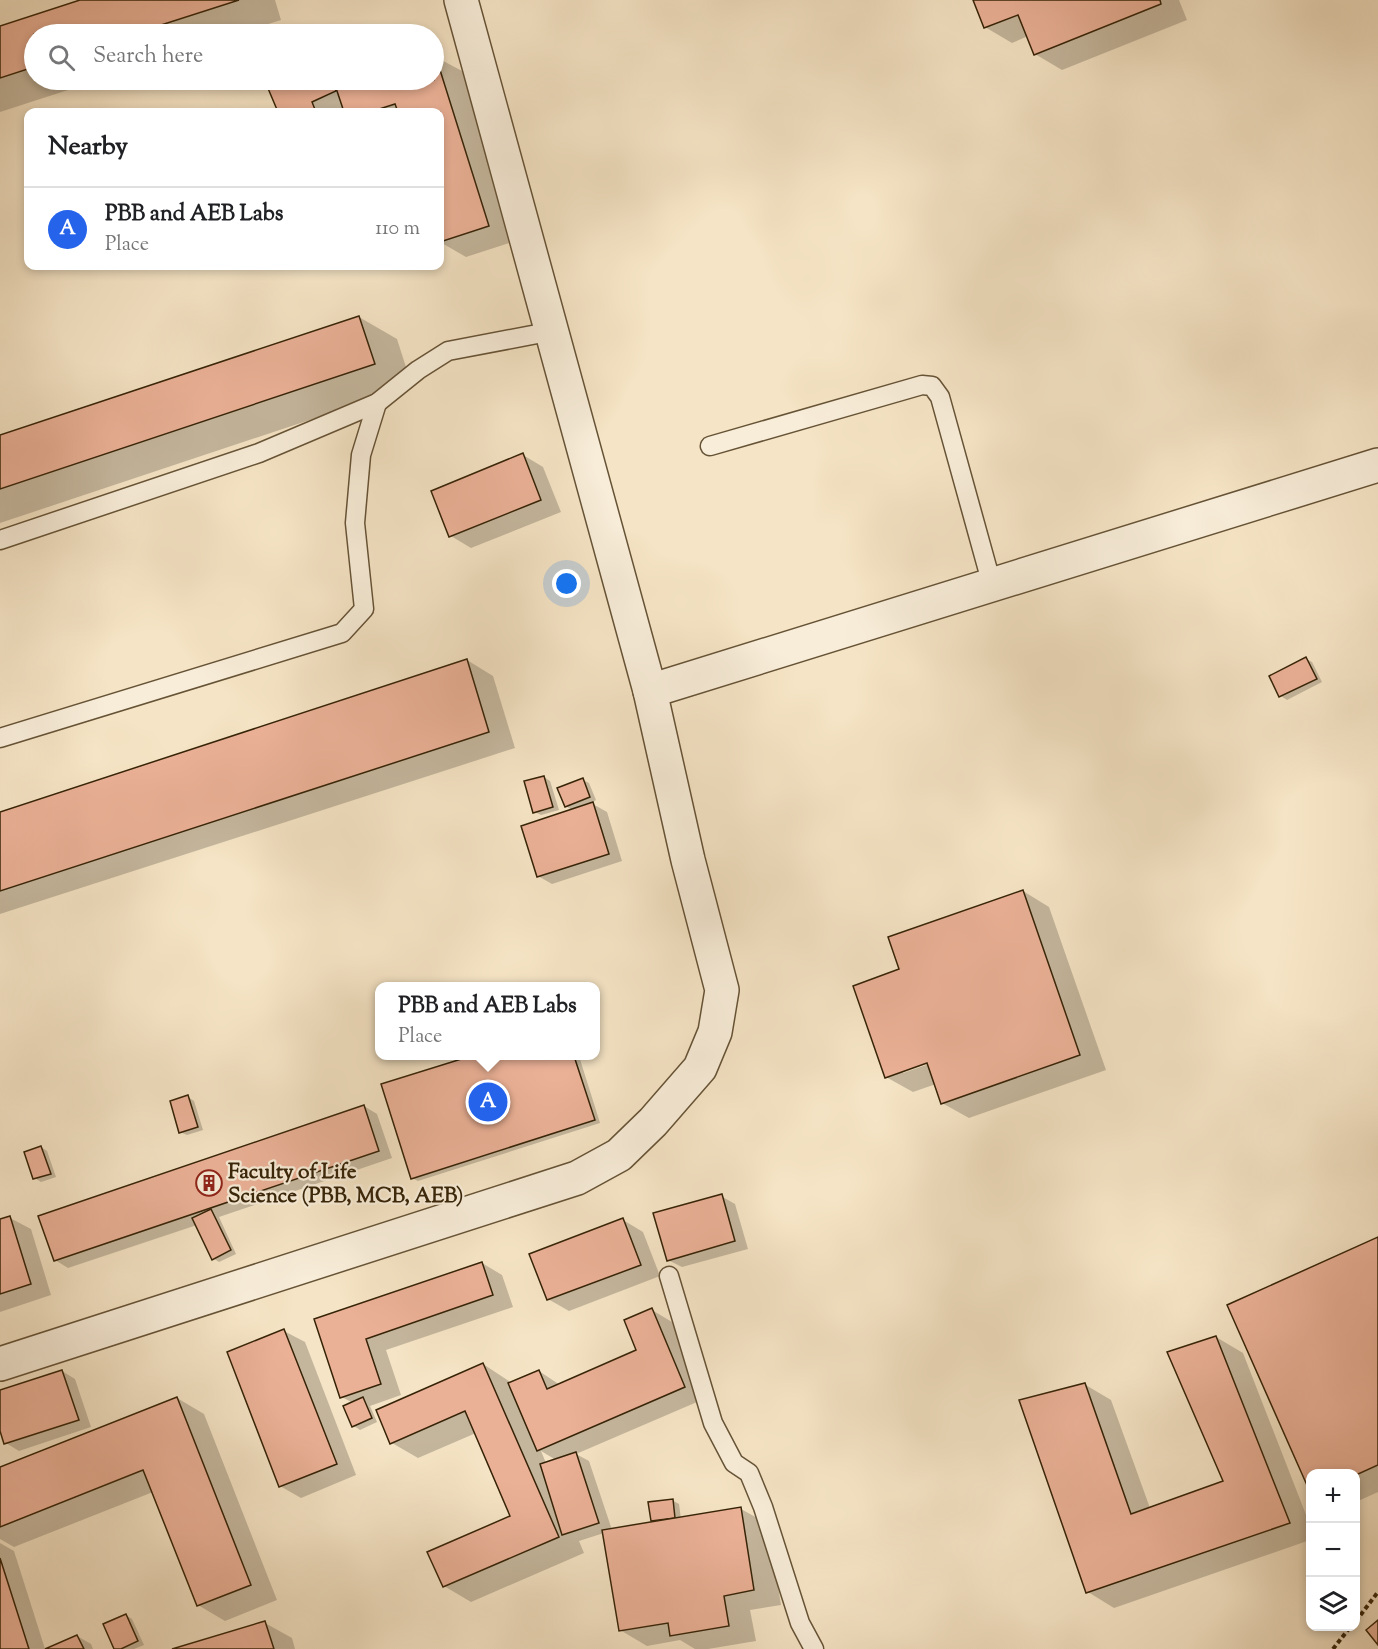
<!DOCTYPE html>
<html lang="en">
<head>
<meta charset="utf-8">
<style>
  :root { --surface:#fff; --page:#f2f2f2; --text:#202124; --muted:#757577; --line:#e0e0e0; --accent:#2563eb }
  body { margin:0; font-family:"Sorts Mill Goudy",serif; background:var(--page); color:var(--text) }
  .controls { position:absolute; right:18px; bottom:18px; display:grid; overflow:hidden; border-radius:12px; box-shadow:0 3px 9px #0003 }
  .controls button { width:54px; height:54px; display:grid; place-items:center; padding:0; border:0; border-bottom:2px solid var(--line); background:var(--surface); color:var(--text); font:30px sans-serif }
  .you { position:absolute; left:567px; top:584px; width:21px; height:21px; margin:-15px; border:4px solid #fff; border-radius:50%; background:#1a73e8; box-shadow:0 0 0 9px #1a73e833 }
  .badge { display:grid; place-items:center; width:39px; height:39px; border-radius:50%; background:var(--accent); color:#fff; font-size:20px; font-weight:700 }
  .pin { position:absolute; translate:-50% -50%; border:3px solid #fff; box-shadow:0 2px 6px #0006 }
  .popup { position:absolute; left:375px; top:982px; width:225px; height:78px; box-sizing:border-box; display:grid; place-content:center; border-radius:12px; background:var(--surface); filter:drop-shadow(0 2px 4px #0005); font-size:20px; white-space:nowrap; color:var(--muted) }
  .popup b { font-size:22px; color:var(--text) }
  .popup::after { content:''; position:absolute; left:50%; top:100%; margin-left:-12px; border:12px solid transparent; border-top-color:var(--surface) }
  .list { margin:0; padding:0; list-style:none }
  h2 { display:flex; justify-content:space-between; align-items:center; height:78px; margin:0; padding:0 24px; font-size:26px }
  h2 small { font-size:20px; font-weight:400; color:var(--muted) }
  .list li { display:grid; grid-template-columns:39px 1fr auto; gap:18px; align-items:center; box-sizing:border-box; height:84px; padding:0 24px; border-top:2px solid var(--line) }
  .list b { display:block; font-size:22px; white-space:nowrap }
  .list p { margin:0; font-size:20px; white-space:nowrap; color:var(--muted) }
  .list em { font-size:20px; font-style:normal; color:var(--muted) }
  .icon { flex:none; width:33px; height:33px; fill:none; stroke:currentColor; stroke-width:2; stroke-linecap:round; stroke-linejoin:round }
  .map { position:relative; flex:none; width:1378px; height:1649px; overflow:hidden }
  .search { position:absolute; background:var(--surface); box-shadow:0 3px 9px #0003; left:24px; top:24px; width:420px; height:66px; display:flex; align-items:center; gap:15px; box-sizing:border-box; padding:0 21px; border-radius:33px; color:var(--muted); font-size:22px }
  .panel { position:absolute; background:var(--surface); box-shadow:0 3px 9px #0003; left:24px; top:108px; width:420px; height:162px; border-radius:12px }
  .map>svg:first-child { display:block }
</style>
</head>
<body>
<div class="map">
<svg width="1378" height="1649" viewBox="0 0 1378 1649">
  <rect width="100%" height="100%" fill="#f5e4c5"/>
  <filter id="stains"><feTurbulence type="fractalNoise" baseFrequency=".00333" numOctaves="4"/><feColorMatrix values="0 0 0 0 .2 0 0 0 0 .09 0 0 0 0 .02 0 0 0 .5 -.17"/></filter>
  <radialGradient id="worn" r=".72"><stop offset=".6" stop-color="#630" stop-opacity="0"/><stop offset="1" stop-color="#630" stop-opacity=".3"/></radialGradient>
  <g fill="#0003" fill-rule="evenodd">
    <path d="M85,0H275L281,20L237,34H34V80H99L0,112V28Z"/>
    <path d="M975,0H1179L1187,20L1062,70L1035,54L1028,36L1012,43L985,27Z"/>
    <path d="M434,56L462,71L515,241L466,257L440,242V112H345L344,108L333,112H280L269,87L286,80H346L347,83L359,80H434Z"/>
    <path d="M359,317L397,339L412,386L0,523V437Z"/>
    <path d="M523,455L543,467L561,512L471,548L451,536Z"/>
    <path d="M1306,659L1312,662L1322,682L1287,700L1281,696L1271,677Z"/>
    <path d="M467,660L493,676L515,748L0,914V813Z"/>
    <path d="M544,777L550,781L559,810L541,815L535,812Z"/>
    <path d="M583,780L589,783L596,800L591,803L607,812L622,861L552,884L538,876L573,811L566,806Z"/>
    <path d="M1023,891L1049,907L1106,1070L969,1118L942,1103L936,1084L913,1092L886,1077L901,970ZM934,1059L935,1062L903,1073V1070Z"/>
    <path d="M476,1056H579L600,1123L418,1181L412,1178L383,1085Z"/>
    <path d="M188,1097L194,1101L203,1130L187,1135L180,1132Z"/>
    <path d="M364,1106L377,1114L392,1158L219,1217L236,1254L219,1262L213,1258L197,1225L68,1268L55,1260Z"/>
    <path d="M41,1147L47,1151L56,1177L41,1182L35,1178Z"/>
    <path d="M721,1196L735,1204L748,1249L682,1267L668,1260Z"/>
    <path d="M10,1218L31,1229L51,1295L0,1312V1221Z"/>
    <path d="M623,1220L643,1232L660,1276L569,1311L548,1299Z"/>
    <path d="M1378,1239V1492L1356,1502V1474H1310V1489L1229,1305Z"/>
    <path d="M482,1263L502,1275L513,1307L386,1350L401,1395L370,1406L377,1422L360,1430L354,1426L353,1403L342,1397L316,1320Z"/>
    <path d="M652,1310L672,1322L704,1399L576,1454L589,1461L612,1530L657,1523L652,1520L672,1500L679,1504L681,1519L741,1509L768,1524L781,1605L750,1610L756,1641L708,1649H695L680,1640L647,1646L620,1630L604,1533L579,1541L584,1553L471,1602L444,1586L512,1517L476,1433L418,1458L392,1443L483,1364L512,1383L539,1371L560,1385L638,1351ZM541,1451L556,1460L546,1463Z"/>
    <path d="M284,1331L305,1342L356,1475L301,1498L280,1486Z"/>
    <path d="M1216,1337L1243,1353L1310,1525V1540L1114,1608L1088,1592L1084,1384L1111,1400L1150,1508L1225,1482Z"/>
    <path d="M62,1371L75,1379L91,1427L19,1451L6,1443L0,1426V1392Z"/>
    <path d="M177,1398L204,1414L277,1600L225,1621L198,1605L153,1492L14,1547L0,1539V1469Z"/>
    <path d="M0,1543L14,1551L45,1649H0Z"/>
    <path d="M126,1615L132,1619L144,1645L134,1649H116Z"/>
    <path d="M265,1623L292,1638L295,1649H177Z"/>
    <path d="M77,1636L91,1644L93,1649H49Z"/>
  </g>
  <g fill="#ebb197" stroke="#362307" stroke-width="1.5">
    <path d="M80,0H239L133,34H34V67L0,78V26Z"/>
    <path d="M973,0H1160L1161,4L1034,55L1018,15L984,28Z"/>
    <path d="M435,54L489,226L440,242V112H398L395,104L370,112H344L335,85L354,80H434Z"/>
    <path d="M282,80H331L336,91L312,102L316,112H278L267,86Z"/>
    <path d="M359,316L375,364L0,489V435Z"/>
    <path d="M523,453L541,500L449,537L431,491Z"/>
    <path d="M1306,657L1317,679L1279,697L1269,676Z"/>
    <path d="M467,659L489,732L0,891V812Z"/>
    <path d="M544,776L553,807L533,813L524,781Z"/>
    <path d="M583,778L590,797L565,807L557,788Z"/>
    <path d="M593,802L609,854L537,877L521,826Z"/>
    <path d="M1023,890L1080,1055L941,1104L927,1063L885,1078L853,986L899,969L888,937Z"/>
    <path d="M471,1056H574L595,1120L411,1179L381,1084Z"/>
    <path d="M188,1095L198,1127L179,1133L170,1101Z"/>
    <path d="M364,1105L379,1151L54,1261L38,1216Z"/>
    <path d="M41,1146L51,1174L33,1179L24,1152Z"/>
    <path d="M722,1194L735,1241L667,1261L653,1213Z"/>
    <path d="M211,1209L231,1250L212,1260L192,1218Z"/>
    <path d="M10,1216L31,1284L0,1294V1219Z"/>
    <path d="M623,1218L641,1265L547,1300L529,1254Z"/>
    <path d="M1378,1237V1465L1356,1475L1310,1474V1492L1227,1305Z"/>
    <path d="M482,1262L493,1295L366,1339L381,1384L340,1398L314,1319Z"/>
    <path d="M652,1308L685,1387L537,1451L508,1383L539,1370L547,1389L636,1350L624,1320Z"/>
    <path d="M284,1329L337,1464L279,1487L227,1352Z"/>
    <path d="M1216,1336L1290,1523L1086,1593L1019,1400L1085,1383L1131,1514L1223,1481L1167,1352Z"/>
    <path d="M483,1363L559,1537L443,1587L427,1552L510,1516L465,1411L390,1444L376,1410Z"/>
    <path d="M62,1370L79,1420L4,1444L0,1431V1390Z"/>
    <path d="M177,1397L251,1585L197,1606L143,1470L0,1527V1467Z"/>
    <path d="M363,1397L372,1418L352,1427L343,1406Z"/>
    <path d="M576,1452L599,1523L562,1535L540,1464Z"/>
    <path d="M673,1499L675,1518L651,1521L648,1502Z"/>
    <path d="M741,1507L754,1590L724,1596L729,1626L670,1636L668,1623L619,1631L602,1530Z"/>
    <path d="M0,1558L29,1649H0Z"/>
    <path d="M126,1614L138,1641L121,1649H114L103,1624Z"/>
    <path d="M1378,1620V1645L1366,1630Z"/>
    <path d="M265,1621L274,1649H172Z"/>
    <path d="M77,1635L84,1649H45Z"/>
  </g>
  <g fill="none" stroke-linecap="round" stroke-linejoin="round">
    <g stroke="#665336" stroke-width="21">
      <g id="lane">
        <path d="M710,446L922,385L932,386L940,397L992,585"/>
        <path d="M0,540L259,453L377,403L418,370L448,351L553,331"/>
        <path d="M0,738L342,633L364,609L355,523L361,455L377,403"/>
        <path d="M669,1276L713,1423L734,1463L749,1473L763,1507L800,1623L814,1649"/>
      </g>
    </g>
    <g stroke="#665336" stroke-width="36">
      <g id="street">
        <path d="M650,691L1378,465"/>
        <path d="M0,1364L577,1178L619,1155L653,1122L700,1068L715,1032L722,990L688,860L650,691L461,0"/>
      </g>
    </g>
    <g stroke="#362307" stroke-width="4" stroke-dasharray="4.5 3" stroke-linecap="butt">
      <path d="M1356,1621L1378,1592"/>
      <path d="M1333,1649L1351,1626"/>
    </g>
    <use href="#lane" stroke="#f8edd9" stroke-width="18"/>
    <use href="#street" stroke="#f8edd9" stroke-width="33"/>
  </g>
  <defs>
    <g id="building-ring" transform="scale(1.35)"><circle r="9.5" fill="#f8edd9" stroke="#8f2418" stroke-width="1.5"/><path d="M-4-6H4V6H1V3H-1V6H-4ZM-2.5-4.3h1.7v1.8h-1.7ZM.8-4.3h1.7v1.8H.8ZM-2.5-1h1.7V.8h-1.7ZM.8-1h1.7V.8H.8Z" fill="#8f2418"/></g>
  </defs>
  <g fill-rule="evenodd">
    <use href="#building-ring" x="209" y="1183"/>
  </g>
  <g text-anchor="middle" stroke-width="4.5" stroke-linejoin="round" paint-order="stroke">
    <g font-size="21" font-weight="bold" fill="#362307" stroke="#f8edd9" text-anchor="start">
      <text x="228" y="1178">Faculty of Life<tspan x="228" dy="24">Science (PBB, MCB, AEB)</tspan></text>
    </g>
  </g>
  <rect width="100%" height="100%" filter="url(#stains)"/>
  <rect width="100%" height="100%" fill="url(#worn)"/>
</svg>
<div class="controls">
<button>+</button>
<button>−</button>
<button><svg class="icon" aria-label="layers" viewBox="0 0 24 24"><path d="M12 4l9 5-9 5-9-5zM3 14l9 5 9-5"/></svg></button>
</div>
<div class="you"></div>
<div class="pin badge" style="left:488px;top:1102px">A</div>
<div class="popup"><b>PBB and AEB Labs</b>Place</div>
<div class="search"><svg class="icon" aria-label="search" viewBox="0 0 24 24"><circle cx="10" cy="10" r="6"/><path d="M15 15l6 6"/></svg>Search here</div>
<section class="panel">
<h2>Nearby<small></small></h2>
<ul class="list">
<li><span class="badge">A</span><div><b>PBB and AEB Labs</b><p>Place</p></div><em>110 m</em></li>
</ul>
</section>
</div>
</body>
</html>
